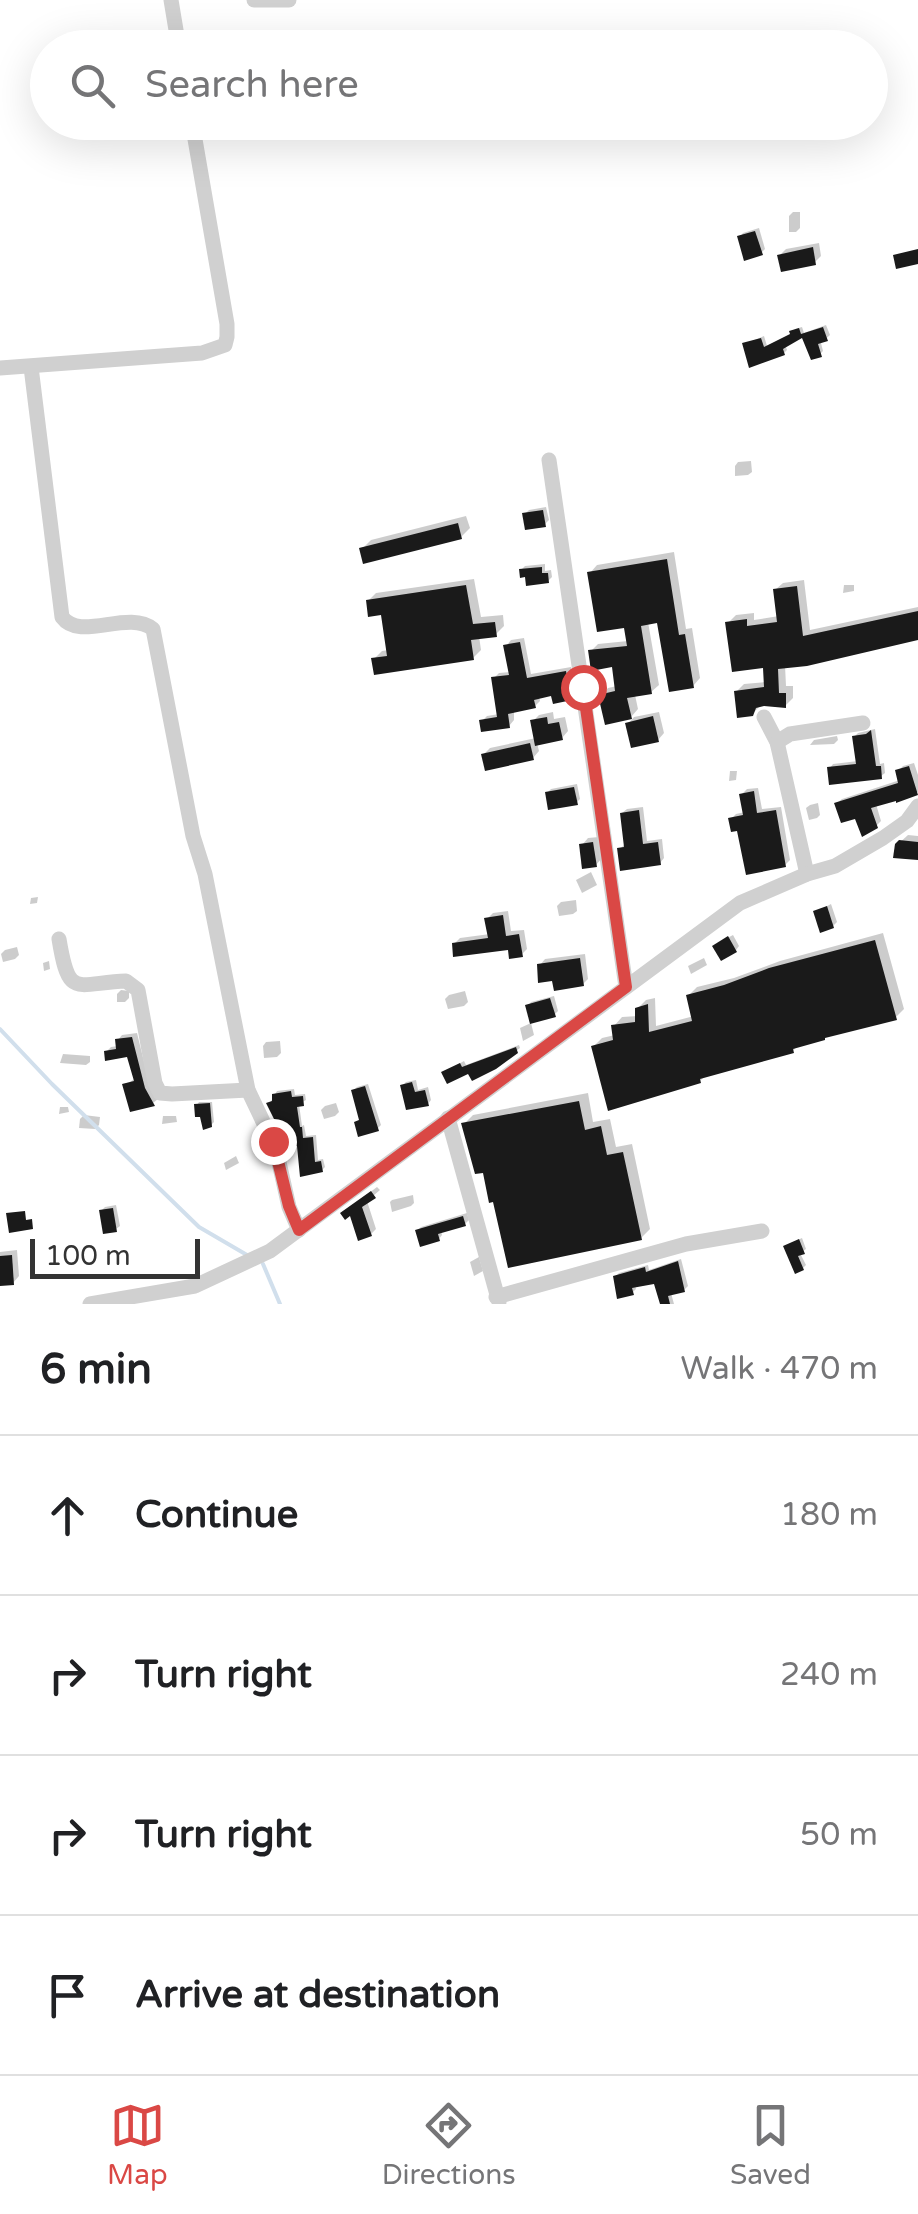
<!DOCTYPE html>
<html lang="en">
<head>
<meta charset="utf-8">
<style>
  :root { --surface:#fff; --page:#f2f2f2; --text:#202124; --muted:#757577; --line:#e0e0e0; --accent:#da4845 }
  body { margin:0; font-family:"Varela Round",sans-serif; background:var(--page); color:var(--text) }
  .scale { position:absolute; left:30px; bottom:25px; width:170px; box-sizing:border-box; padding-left:10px; border:5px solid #333; border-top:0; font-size:28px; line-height:35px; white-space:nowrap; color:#333; -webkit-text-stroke:8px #fff; paint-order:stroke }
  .stop { position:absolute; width:30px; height:30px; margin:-22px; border:8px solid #da4845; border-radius:50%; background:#fff }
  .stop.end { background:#da4845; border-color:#fff; box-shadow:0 2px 10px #0008 }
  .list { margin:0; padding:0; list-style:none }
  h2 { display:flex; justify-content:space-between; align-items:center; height:130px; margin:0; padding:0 40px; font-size:42px }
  h2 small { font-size:32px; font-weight:400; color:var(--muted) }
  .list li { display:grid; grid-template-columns:65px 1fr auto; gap:30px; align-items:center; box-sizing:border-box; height:160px; padding:0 40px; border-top:2px solid var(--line) }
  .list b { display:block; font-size:38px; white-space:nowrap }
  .list em { font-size:32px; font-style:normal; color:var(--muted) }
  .icon { flex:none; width:55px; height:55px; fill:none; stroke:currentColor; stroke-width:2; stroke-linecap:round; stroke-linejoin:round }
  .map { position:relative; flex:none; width:918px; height:1304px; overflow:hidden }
  .search { position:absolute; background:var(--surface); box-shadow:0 10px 40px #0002; left:30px; right:30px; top:30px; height:110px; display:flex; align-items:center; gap:25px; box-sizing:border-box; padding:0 35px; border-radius:55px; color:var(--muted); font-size:38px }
  .sheet { height:770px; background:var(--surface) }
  nav { display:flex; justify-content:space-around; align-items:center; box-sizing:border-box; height:140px; border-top:2px solid var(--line); background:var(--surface); font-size:28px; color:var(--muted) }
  nav a { display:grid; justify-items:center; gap:5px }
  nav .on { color:var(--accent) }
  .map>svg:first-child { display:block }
</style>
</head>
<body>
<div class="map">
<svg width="918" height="1304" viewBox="0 0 918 1304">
  <rect width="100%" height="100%" fill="#fff"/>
  <g fill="#0003">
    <path d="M793,212H800V228L796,232H789V216Z"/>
    <path d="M759,228L765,249L761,253L740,237L743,233Z"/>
    <path d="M819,243L821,256L815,262L780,255L786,249Z"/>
    <path d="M826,325L830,335L821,343L823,351L820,354L803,334L785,344L787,350L784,353L745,344L764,336L767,346L792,334L795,329L802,327L804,333Z"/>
    <path d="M751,461L752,472L748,475L735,476V466L738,462Z"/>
    <path d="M546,507L549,520L545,524L525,514L529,510Z"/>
    <path d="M466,516L470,528L461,537L362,549L371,540Z"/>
    <path d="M674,552L686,629L692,628L700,678L693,686L659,620L648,622L659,685L651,692L635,695L638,709L631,717L601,695L608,688L617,686L614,664L591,651L598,644L628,641L626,626L590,573L597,565Z"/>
    <path d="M545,564V571L551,570L552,577L548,581L521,570L525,566Z"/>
    <path d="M474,579L481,617L503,615L504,626L496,634L479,636L481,650L473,658L374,659L382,651L389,650L384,612L368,601L376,593Z"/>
    <path d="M804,580L810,630L918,607V637L785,665L786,686H793V698L785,706H760L752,714L736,692L744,684L766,682L765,665L728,623L736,615L754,613V620L779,616L775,590L783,583Z"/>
    <path d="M844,585H854V591L843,593Z"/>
    <path d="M524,638L531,674L571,667L576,693L571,698L553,693L539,696L540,701L535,706L514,709V720L509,726L482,721L487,716L499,714L494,678L499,673L511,672L506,646L511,640Z"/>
    <path d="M553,712L554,719L565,717L568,731L562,738L537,743L539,751L533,758L484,754L490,748L536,738L533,721L539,715Z"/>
    <path d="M659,712L664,733L658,740L628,724L634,717Z"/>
    <path d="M875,729L880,764L884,763L885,773L881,776L830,768L833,764L858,761L854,737L858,733Z"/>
    <path d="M837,736L838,740L834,744L810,745L814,740Z"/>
    <path d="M914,763L918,775V792L876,804L881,821L876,826L837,803L842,799L900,780L898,771L903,766Z"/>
    <path d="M730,771H737L736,780L729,781Z"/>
    <path d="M577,784L580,799L576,803L547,793L551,789Z"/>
    <path d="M758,788L762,809L781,807L790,860L785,865L739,828L731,819L736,814L745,812L742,794L747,789Z"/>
    <path d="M818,803L820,815L817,818L809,820L806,808L810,805Z"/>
    <path d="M643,807L647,841L662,839L664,858L660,863L620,849L626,843L622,813L627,809Z"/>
    <path d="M908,835L918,836V858L897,845Z"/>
    <path d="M599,837L602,858L596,865L582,845L588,838Z"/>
    <path d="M591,872L597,885L582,893L576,880Z"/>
    <path d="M38,897L37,903L30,904L31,898Z"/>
    <path d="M576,900L577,911L573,914L559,916L557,906L561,902Z"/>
    <path d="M831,904L837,922L833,926L816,912Z"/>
    <path d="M508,911L511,931L524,930L527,949L521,955L510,947L454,944L460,938L490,934L487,919L493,913Z"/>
    <path d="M883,933L904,1009L896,1017L798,1045L793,1051L706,1075L700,1081L594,1046L602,1038L615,1035L614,1026L622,1017L638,1016L637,1009L646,1000L655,998L656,1026L694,1016L688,996L697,987L734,978L780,961Z"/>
    <path d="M733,935L739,946L736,950L718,943Z"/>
    <path d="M17,947L19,955L15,959L3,962L1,954L5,950Z"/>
    <path d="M585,954L588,979L583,984L554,978L540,965L545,959Z"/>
    <path d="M704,958L707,965L691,974L688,966Z"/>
    <path d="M49,961L50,969L44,971L43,963Z"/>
    <path d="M121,990L129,991V998L125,1002H117V994Z"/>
    <path d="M465,991L468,1002L464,1006L448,1009L445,999L449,995Z"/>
    <path d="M554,996L558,1011L554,1015L528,1006L531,1002Z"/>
    <path d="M531,1023L534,1035L523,1041L520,1028Z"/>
    <path d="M137,1033L149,1082L158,1099L153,1103L125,1085L136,1078L129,1054L106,1052L111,1047L118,1046V1040L122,1035Z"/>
    <path d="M280,1041L281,1053L277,1057L264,1058L263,1046L266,1042Z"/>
    <path d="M519,1045L520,1048L516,1051L470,1071L444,1072L464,1061L466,1065Z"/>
    <path d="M63,1054L90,1056V1062L86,1065L60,1063Z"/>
    <path d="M416,1080L418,1090L428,1087L431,1100L428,1104L402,1086L406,1082Z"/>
    <path d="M368,1084L381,1125L377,1129L356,1123L361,1118L353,1091L357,1087Z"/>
    <path d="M294,1089L295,1095L305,1094L306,1100L299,1104L302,1126L304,1125L306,1136L316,1135L318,1160L323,1159L325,1167L322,1170L303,1174L299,1143L287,1130L270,1103L277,1091Z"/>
    <path d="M588,1093L593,1122L610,1119L616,1147L632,1144L650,1229L641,1238L485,1170L464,1124L473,1115Z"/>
    <path d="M199,1102H212L214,1122L211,1125L197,1105Z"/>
    <path d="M336,1103L339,1112L335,1116L324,1119L321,1110L325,1106Z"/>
    <path d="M60,1107H68L69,1112L59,1114Z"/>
    <path d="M84,1115L100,1117L99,1125L95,1129L79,1128L80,1119Z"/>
    <path d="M163,1116H176L177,1122L162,1124Z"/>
    <path d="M236,1156L239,1163L226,1170L224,1163Z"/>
    <path d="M377,1187L380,1190L367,1201L376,1229L371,1234L349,1208Z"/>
    <path d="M413,1195L414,1203L411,1206L392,1212L390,1202L392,1200Z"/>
    <path d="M116,1205L120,1226L116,1229L101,1211L105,1207Z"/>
    <path d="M467,1213L469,1220L465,1224L441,1230L442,1235L439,1239L418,1230L421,1227Z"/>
    <path d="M802,1238L806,1249L800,1253L806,1265L803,1268L789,1244Z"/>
    <path d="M17,1250L19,1276L13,1283L0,1284V1252Z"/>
    <path d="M479,1257L483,1271L474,1276L470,1262Z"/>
    <path d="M681,1259L688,1286L684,1290L671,1293L674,1304H662L656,1281L635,1285L636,1289L632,1293L615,1277L619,1273L648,1265L649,1270Z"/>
  </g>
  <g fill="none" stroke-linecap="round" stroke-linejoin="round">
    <g stroke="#d1dfec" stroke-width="4">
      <path d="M0,1029L52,1084L199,1227L247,1255"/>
      <path d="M263,1264L280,1304"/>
    </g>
  </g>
  <g fill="#1a1a1a">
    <path d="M755,231L763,255L744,261L737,236Z"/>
    <path d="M813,247L816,265L781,272L777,255Z"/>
    <path d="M918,249V264L896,269L893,255Z"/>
    <path d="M823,327L828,341L818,344L822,357L811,360L802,338L783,349L785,355L749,368L742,343L761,338L764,347L790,334L789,331L799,328L801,334Z"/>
    <path d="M543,510L546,527L525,530L522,513Z"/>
    <path d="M458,523L462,539L363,564L359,548Z"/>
    <path d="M667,559L679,635L685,634L694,688L669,692L657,623L641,626L652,694L627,698L632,719L605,725L598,695L615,691L612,667L591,671L588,650L627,646L624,628L597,632L587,572Z"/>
    <path d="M542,567V573H548L549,583L526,586L525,577L520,578L519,569Z"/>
    <path d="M466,585L473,624L495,622L497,637L471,640L474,660L374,675L371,658L387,656L381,615L368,617L366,600Z"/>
    <path d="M797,586L803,636L918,611V640L807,666L778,669L779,693H786V708L764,706L756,708L753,716L737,718L734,691L764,687L763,668L732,672L725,622L747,619V626L777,622L773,589Z"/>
    <path d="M520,642L527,678L566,671L572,700L553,704L551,696L534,700L536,708L508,714L510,728L481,732L479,720L497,717L491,677L509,675L503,645Z"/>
    <path d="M653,716L659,742L631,748L625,723Z"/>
    <path d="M547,717L548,724L559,722L563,740L535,746L530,720Z"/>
    <path d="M871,730L876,766H881L882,779L829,785L827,767L856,764L852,736L866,734Z"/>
    <path d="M530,743L534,760L485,771L481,754Z"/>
    <path d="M909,766L918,795L896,803V801L871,808L878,828L862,837L855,819L841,823L834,803L898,783L895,770Z"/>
    <path d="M574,787L578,805L548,810L545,792Z"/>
    <path d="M754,791L757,813L776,810L786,867L746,875L737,831L731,832L728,818L743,815L739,794Z"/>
    <path d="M639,810L643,844L658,842L661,865L620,871L617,848L624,847L620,813Z"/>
    <path d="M899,840L918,842V860L893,858L895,844Z"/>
    <path d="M593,842L597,867L582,869L579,844Z"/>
    <path d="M827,906L834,928L820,933L813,911Z"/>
    <path d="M503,915L506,936L519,934L523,957L509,959L508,950L453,957L452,943L488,938L484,918Z"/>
    <path d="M728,936L737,952L721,961L712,946Z"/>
    <path d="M875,940L897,1020L825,1038V1040L793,1049L794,1053L700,1079L701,1083L608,1111L591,1046L613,1040L611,1025L635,1022V1008L648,1004L649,1032L692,1021L686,995L724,985L769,968Z"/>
    <path d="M580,958L584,986L554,991L552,981L538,983L537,964Z"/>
    <path d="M550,998L556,1017L530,1024L525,1005Z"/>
    <path d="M132,1037L145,1088L155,1106L130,1112L122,1084L134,1081L127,1057L105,1061L104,1051L116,1049L115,1039Z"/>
    <path d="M516,1047L518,1053L496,1069L472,1081L468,1074L447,1084L441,1072L460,1063L462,1067Z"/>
    <path d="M412,1082L415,1092L425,1090L429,1106L406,1110L400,1085Z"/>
    <path d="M365,1086L379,1131L358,1137L354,1122L359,1120L351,1090Z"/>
    <path d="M291,1091L292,1097L303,1096L304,1106L297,1107L300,1127H302L303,1138L313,1137L315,1162L321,1161L323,1172L300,1177L297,1146L287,1147L285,1134L282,1135L266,1103L272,1101V1094Z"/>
    <path d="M579,1101L585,1130L601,1126L607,1155L623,1152L642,1240L508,1268L493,1202L489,1203L483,1173L475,1174L461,1123Z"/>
    <path d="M210,1103L212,1127L203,1130L200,1117H195L194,1104Z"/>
    <path d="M371,1191L376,1198L362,1207L372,1236L358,1241L350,1216L345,1220L340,1213Z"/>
    <path d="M113,1208L117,1232L103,1234L99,1210Z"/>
    <path d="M25,1211L26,1220L32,1219L33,1229L9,1233L6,1213Z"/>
    <path d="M463,1216L466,1226L438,1234L440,1241L420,1247L415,1230Z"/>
    <path d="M799,1239L805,1254L798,1256L804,1270L795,1274L783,1246Z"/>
    <path d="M12,1255L14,1285L0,1286V1256Z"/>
    <path d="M678,1261L685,1292L668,1296L670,1304H660L654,1284L632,1288L634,1295L617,1299L613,1276L645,1267L646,1272Z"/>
  </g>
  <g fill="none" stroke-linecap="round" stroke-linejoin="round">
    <g stroke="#d0d0d0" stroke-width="15">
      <path d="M171,0L179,48"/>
      <path d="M254,0H289"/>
      <path d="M31,367L62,617C80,642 128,609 153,629L193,836L205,874L248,1090L276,1149L289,1207L299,1230"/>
      <path d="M0,368L202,353L225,345L227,337V324L192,122"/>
      <path d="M549,460L626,987"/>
      <path d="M764,717L777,742L807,874"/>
      <path d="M777,742L790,734L863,723"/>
      <path d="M59,939C69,1000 75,983 126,981L138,990L155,1083L160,1093L172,1094L248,1090"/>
      <path d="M448,1118L499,1302"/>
      <path d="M496,1297L686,1244L762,1231"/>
      <path d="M90,1304L195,1286L270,1251L740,903L807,874L835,866L883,838L907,821L918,806"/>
    </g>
  </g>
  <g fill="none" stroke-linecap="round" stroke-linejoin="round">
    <path stroke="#da4845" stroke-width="12" d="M273,1141L289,1206L299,1230L626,987L583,687"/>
  </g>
</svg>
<div class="scale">100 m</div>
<div class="stop" style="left:583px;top:687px"></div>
<div class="stop end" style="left:273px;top:1141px"></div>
<div class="search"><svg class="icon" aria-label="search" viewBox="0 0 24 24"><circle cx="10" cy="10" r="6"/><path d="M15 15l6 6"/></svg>Search here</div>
</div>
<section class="sheet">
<h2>6 min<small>Walk · 470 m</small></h2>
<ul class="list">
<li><svg class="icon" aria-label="ahead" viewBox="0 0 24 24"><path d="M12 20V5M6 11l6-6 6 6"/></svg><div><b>Continue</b></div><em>180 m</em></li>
<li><svg class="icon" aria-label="right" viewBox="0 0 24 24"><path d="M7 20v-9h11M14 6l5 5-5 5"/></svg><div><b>Turn right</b></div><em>240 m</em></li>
<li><svg class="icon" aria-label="right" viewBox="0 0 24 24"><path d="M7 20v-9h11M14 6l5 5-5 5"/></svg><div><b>Turn right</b></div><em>50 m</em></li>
<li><svg class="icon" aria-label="arrive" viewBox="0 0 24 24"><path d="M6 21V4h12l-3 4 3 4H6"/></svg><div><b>Arrive at destination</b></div></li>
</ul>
</section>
<nav>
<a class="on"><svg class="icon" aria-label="map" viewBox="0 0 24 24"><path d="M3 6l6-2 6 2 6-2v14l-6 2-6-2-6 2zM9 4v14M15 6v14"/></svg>Map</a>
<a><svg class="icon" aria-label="directions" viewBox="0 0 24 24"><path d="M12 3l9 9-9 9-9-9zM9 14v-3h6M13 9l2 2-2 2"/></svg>Directions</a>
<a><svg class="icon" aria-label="saved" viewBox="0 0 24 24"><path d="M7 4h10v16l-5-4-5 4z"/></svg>Saved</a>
</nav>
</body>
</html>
